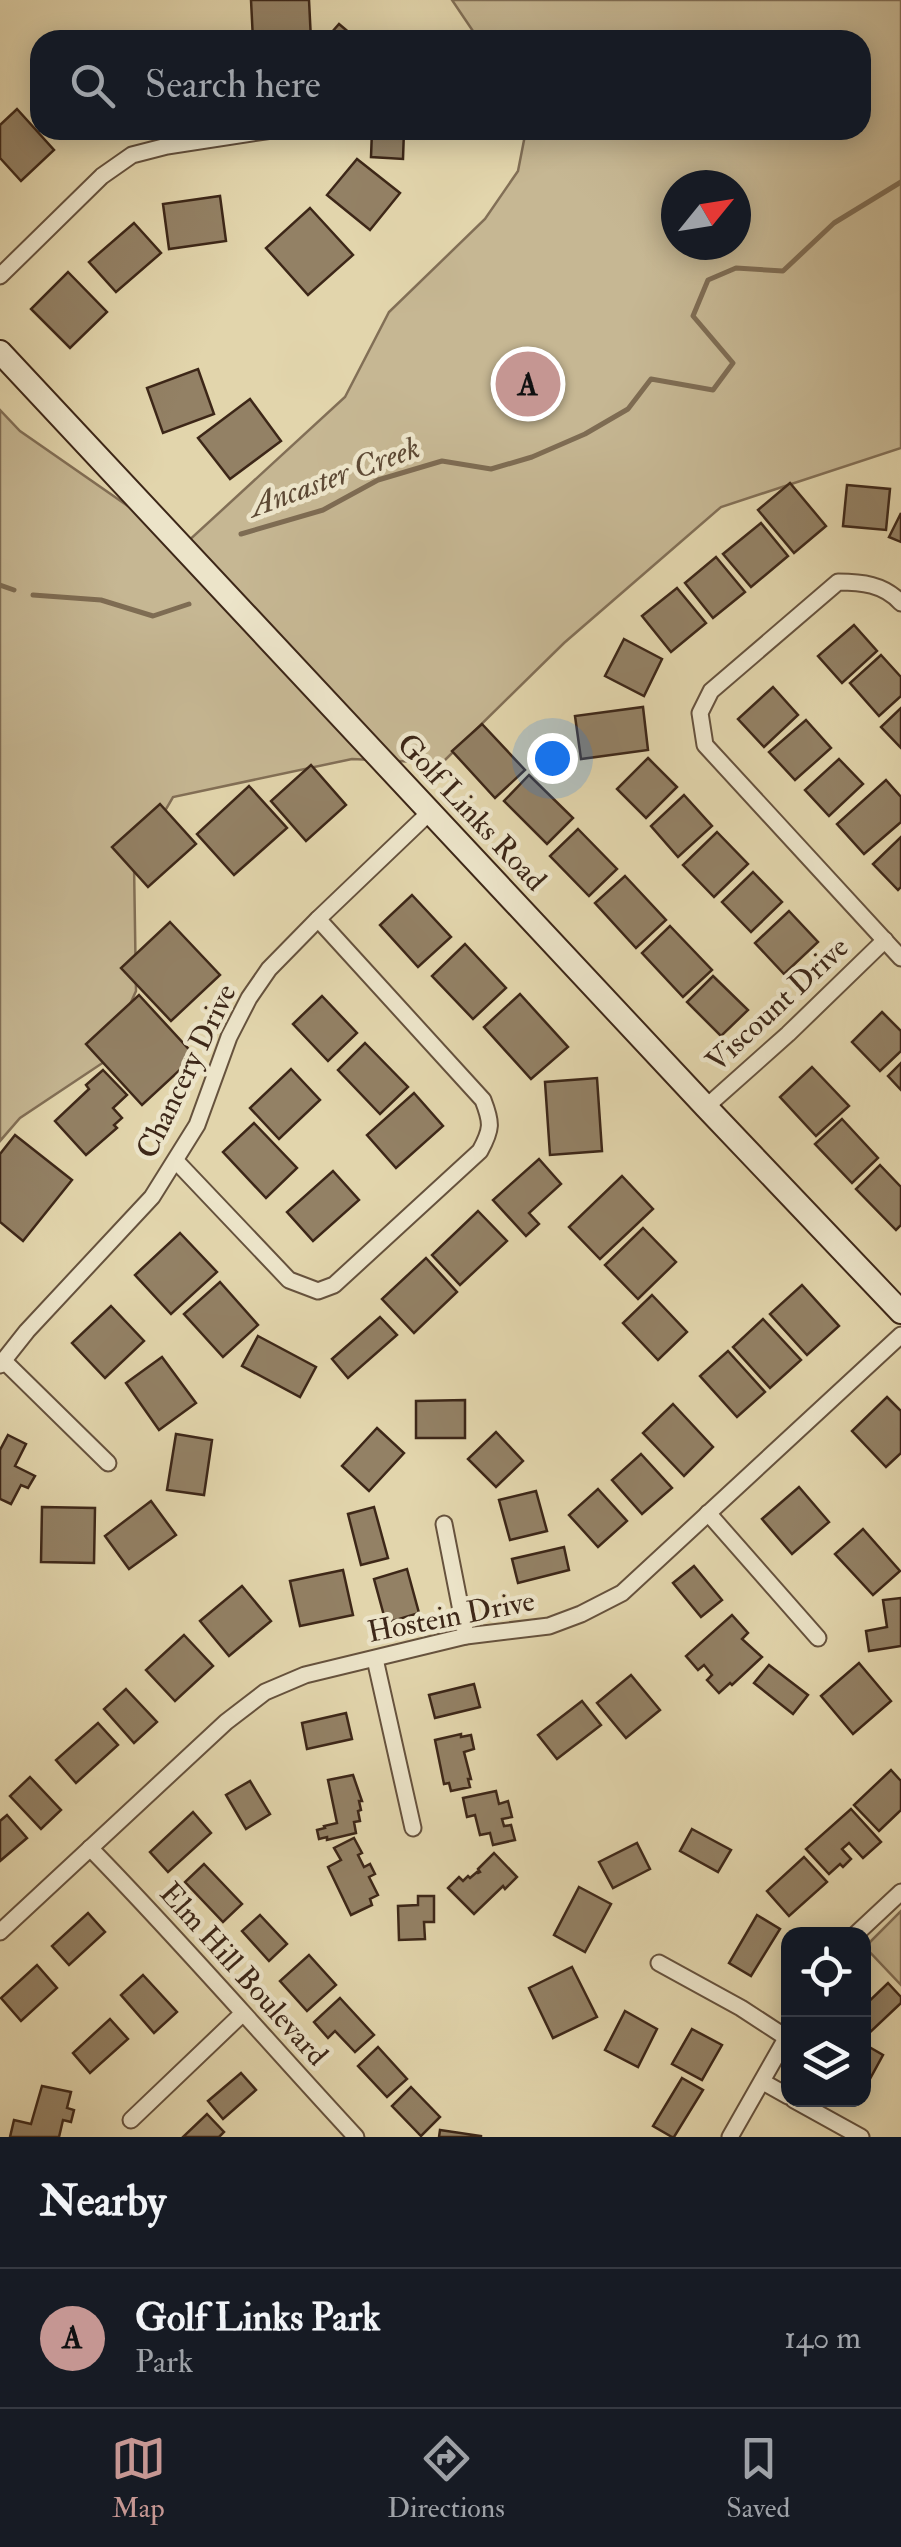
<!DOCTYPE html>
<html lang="en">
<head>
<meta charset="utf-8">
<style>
  :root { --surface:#171b24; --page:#20242c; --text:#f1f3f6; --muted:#9ea1a6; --line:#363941; --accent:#c59692 }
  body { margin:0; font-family:"IM FELL Double Pica",serif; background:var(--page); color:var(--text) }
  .controls { position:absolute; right:30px; bottom:30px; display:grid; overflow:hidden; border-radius:20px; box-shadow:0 5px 25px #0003 }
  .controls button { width:90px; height:90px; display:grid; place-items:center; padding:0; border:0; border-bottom:2px solid var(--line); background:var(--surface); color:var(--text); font:50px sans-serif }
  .compass { position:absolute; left:661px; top:170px; width:90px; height:90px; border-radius:50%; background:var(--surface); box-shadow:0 5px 25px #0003; rotate:60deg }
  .you { position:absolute; left:552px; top:758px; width:35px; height:35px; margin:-25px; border:8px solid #fff; border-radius:50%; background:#1a73e8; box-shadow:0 0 0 15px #1a73e833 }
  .badge { display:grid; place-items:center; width:65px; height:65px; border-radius:50%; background:var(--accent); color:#111; font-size:32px; font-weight:700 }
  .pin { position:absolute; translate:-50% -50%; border:5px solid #fff; box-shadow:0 2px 10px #0006 }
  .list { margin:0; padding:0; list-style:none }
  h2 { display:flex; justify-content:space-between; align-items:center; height:130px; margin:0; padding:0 40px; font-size:42px }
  h2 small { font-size:32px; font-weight:400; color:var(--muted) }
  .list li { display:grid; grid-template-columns:65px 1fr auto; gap:30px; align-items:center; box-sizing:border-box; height:140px; padding:0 40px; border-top:2px solid var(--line) }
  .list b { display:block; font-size:38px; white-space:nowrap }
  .list p { margin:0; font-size:32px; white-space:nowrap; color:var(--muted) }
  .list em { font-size:32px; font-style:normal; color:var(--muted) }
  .icon { flex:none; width:55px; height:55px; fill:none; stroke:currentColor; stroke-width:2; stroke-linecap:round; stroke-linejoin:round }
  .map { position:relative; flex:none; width:901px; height:2137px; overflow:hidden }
  .search { position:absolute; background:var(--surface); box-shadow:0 5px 25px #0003; left:30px; right:30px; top:30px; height:110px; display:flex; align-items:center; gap:25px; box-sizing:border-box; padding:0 35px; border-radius:30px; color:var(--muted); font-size:38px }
  .sheet { height:270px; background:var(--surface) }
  nav { display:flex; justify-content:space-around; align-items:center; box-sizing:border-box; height:140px; border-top:2px solid var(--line); background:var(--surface); font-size:28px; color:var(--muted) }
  nav a { display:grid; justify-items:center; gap:5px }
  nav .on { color:var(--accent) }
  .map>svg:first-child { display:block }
</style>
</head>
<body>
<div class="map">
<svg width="901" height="2137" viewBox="0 0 901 2137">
  <rect width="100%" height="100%" fill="#e2d5ac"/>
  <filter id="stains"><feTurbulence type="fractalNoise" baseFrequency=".002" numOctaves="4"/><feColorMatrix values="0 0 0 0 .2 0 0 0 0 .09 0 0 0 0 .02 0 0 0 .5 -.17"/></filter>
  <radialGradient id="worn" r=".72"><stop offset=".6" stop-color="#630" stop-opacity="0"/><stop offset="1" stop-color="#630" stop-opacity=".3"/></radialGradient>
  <g fill="#c6b793" stroke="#826f56" stroke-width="2.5" fill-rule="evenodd">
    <path d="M452,0H901V448L721,507L564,643L442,763L352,759L173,797L134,864L136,991L104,1062L20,1118L0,1141V410L20,431L184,545L345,397L389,312L485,219L518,171L526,130H861V40H479ZM676,185H736V245H676Z"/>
    <path d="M901,1911V1985L865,1947Z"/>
  </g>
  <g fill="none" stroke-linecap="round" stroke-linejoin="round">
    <g stroke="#7e6c53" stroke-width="5">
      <path d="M241,534L323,510L378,480L442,461L491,469L532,457L585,434L628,409L651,379L713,390L733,363L693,316L708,280L736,268L783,271L834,223L901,182"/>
      <path d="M0,585L14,590"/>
      <path d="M33,595L101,600L153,616L189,604"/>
    </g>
  </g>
  <g fill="#938165" stroke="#3d2718" stroke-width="2.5">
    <path d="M251,0H309L311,40H253Z"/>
    <path d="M339,24L358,40H325Z"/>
    <path d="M17,109L54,150L21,181L0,158V125Z"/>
    <path d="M372,130H404L403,159L371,157Z"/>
    <path d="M357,159L400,193L370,230L327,195Z"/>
    <path d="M220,196L226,241L169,249L163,204Z"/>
    <path d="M310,208L353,255L308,295L266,248Z"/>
    <path d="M134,223L161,253L116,292L89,262Z"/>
    <path d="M68,272L107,312L70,348L31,309Z"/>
    <path d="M198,369L214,414L163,433L147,388Z"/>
    <path d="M250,399L281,441L230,479L198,438Z"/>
    <path d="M790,483L826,526L794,553L758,510Z"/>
    <path d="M847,485L890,489L886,530L843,526Z"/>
    <path d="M901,513V542L889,537Z"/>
    <path d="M761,523L788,556L751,587L723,554Z"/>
    <path d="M716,557L745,592L713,618L685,583Z"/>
    <path d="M677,588L706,623L671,652L642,616Z"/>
    <path d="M854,625L877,651L842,683L818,656Z"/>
    <path d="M624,639L662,659L644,696L605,676Z"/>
    <path d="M881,655L901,677V696L879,716L850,683Z"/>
    <path d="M773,687L798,715L764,747L738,719Z"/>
    <path d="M643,707L648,750L581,759L575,716Z"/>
    <path d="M901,708V748L881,727Z"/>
    <path d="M806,720L831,748L795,780L769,752Z"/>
    <path d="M482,724L525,770L495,798L452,751Z"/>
    <path d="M648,758L677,787L646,818L617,789Z"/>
    <path d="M839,759L863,784L829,816L805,790Z"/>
    <path d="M311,765L346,805L306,841L271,801Z"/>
    <path d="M529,775L573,818L547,844L504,801Z"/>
    <path d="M886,780L901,797V822L864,854L837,824Z"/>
    <path d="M249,786L287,828L234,875L197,834Z"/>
    <path d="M684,795L712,826L678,857L651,826Z"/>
    <path d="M160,804L196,844L148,887L112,847Z"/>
    <path d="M578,829L617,869L589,896L550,856Z"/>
    <path d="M717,832L748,864L714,897L683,865Z"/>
    <path d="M901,837V887L898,890L873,864Z"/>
    <path d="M753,872L782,902L751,932L722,902Z"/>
    <path d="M625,876L666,920L636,948L595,903Z"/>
    <path d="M412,895L451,937L418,967L380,925Z"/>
    <path d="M789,911L818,942L784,974L755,943Z"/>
    <path d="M170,922L220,975L171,1021L121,968Z"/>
    <path d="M670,926L712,970L683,997L642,953Z"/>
    <path d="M465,944L506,988L473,1019L432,976Z"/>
    <path d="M713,976L748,1010L721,1036L687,1002Z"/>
    <path d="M520,994L568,1047L531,1079L484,1027Z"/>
    <path d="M139,995L195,1056L142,1105L86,1044Z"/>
    <path d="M322,996L357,1033L328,1061L293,1024Z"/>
    <path d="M882,1012L901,1031V1051L880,1071L852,1042Z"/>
    <path d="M365,1043L408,1087L380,1114L338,1070Z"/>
    <path d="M901,1063V1090L888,1076Z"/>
    <path d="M812,1067L849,1106L816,1136L780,1097Z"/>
    <path d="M291,1069L320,1100L279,1139L250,1108Z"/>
    <path d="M103,1070L127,1095L113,1108L122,1118L114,1125L117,1128L86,1155L55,1121L89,1089L86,1085Z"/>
    <path d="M597,1078L602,1151L550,1155L545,1082Z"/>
    <path d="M414,1093L443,1126L396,1168L367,1135Z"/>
    <path d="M842,1119L878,1158L852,1183L815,1144Z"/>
    <path d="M254,1123L297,1168L266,1198L223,1152Z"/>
    <path d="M15,1135L72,1180L23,1241L0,1222V1154Z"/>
    <path d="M539,1159L561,1184L529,1213L539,1224L526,1236L493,1200Z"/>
    <path d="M880,1165L901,1187V1225L896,1230L856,1189Z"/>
    <path d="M333,1171L359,1200L313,1241L287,1212Z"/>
    <path d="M622,1176L653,1209L600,1259L569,1227Z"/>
    <path d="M478,1211L507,1241L460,1285L432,1255Z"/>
    <path d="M643,1228L676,1262L638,1299L605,1265Z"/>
    <path d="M180,1233L217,1272L171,1314L135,1275Z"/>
    <path d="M426,1258L457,1292L414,1333L382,1299Z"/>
    <path d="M220,1282L258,1325L223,1357L184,1314Z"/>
    <path d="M802,1285L839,1326L807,1355L770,1314Z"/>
    <path d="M652,1295L687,1332L658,1360L623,1323Z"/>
    <path d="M111,1306L144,1341L105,1378L72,1343Z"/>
    <path d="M380,1317L397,1335L348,1378L332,1359Z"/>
    <path d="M763,1319L801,1360L770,1388L733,1347Z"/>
    <path d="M258,1336L316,1367L300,1397L242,1366Z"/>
    <path d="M728,1351L765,1392L737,1417L700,1376Z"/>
    <path d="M162,1357L196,1403L159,1430L126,1383Z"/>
    <path d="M887,1397L901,1411V1453L886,1467L852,1431Z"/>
    <path d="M465,1400V1438H416V1401Z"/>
    <path d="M673,1404L713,1447L684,1476L643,1433Z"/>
    <path d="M377,1428L404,1453L369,1491L342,1466Z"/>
    <path d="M496,1432L523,1461L496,1487L468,1459Z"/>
    <path d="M176,1434L212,1440L204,1495L167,1490Z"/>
    <path d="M8,1435L26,1444L15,1466L35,1476L28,1488L21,1485L11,1504L0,1499V1450Z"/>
    <path d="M641,1454L672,1488L642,1514L612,1480Z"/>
    <path d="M799,1487L829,1522L792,1554L762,1519Z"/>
    <path d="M598,1489L627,1521L598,1547L569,1515Z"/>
    <path d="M536,1491L547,1531L510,1540L499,1500Z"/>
    <path d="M151,1501L176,1535L129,1569L105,1536Z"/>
    <path d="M42,1507L95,1508L94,1563L41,1562Z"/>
    <path d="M374,1507L388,1558L361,1565L348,1514Z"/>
    <path d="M863,1529L900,1571L873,1595L835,1554Z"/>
    <path d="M564,1547L569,1570L518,1583L512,1559Z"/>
    <path d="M694,1566L722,1600L701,1617L673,1583Z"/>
    <path d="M407,1569L419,1613L386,1623L374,1579Z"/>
    <path d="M343,1570L353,1615L300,1626L290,1581Z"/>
    <path d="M242,1586L271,1621L229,1656L200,1621Z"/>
    <path d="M901,1598V1646L869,1651L866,1631L887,1627L883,1600Z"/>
    <path d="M732,1615L748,1633L742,1639L762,1657L732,1685L730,1683L719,1693L707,1680L712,1675L704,1665L698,1670L686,1656Z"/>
    <path d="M184,1635L213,1666L175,1701L146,1670Z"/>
    <path d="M859,1663L891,1701L853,1734L821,1696Z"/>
    <path d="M769,1665L808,1695L793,1714L754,1683Z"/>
    <path d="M631,1675L660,1710L626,1738L597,1703Z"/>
    <path d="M474,1684L480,1707L435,1718L429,1695Z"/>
    <path d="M126,1689L157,1722L134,1743L104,1709Z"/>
    <path d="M582,1701L601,1725L557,1759L538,1735Z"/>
    <path d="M346,1713L352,1739L307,1749L302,1723Z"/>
    <path d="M98,1723L118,1745L76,1783L56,1760Z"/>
    <path d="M461,1734V1737L471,1735L474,1749L464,1752L471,1779H468L470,1787L451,1791L449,1783L444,1784L435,1740Z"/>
    <path d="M891,1770L901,1781V1810L879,1831L854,1805Z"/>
    <path d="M353,1775L362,1801H359L361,1810L358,1811L360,1821L354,1822L356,1833L327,1840V1837L319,1839L317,1830L325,1828L324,1826L337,1823L328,1780Z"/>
    <path d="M30,1777L61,1810L41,1829L10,1796Z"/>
    <path d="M250,1781L270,1814L246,1829L226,1795Z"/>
    <path d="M496,1791L499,1804L508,1801L512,1817L502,1819L504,1826L511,1825L515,1840L493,1845L490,1833L480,1835L475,1815L467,1817L463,1798Z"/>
    <path d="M851,1809L881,1842L863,1858L849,1843L842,1849L851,1859L843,1867L840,1864L829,1874L806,1849Z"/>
    <path d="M193,1812L211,1833L168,1872L150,1852Z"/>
    <path d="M7,1815L27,1838L0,1861V1821Z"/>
    <path d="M692,1829L731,1850L718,1872L680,1851Z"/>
    <path d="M354,1838L362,1853L358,1855L364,1867L370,1864L375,1874L369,1877L378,1895L370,1899L372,1905L351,1915L328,1867L341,1860L334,1848Z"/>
    <path d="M637,1843L650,1869L613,1888L599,1862Z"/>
    <path d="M494,1853L517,1877L505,1889L503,1886L474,1914L448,1888L459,1877L463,1881L468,1876L470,1878L477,1872L478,1873L480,1872L478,1869Z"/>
    <path d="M804,1857L827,1882L789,1916L767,1891Z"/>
    <path d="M204,1864L242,1904L223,1922L185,1882Z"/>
    <path d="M579,1887L611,1904L585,1952L554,1935Z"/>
    <path d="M418,1896H434V1922H424L425,1939L399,1940L398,1906L418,1905Z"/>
    <path d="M88,1913L105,1932L69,1965L52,1946Z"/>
    <path d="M260,1915L287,1944L269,1961L242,1931Z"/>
    <path d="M757,1915L780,1929L751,1976L729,1963Z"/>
    <path d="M309,1955L336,1985L307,2011L280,1981Z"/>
    <path d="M37,1965L57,1988L21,2021L1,1998Z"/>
    <path d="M572,1967L597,2017L553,2038L529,1988Z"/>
    <path d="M143,1975L177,2012L154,2033L121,1995Z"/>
    <path d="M888,1983L901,1997V2003L866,2036L864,2034V2006Z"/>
    <path d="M340,1998L374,2035L355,2052L335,2031L328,2038L314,2022Z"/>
    <path d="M625,2011L657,2029L638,2067L605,2050Z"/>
    <path d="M110,2019L128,2039L90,2073L73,2053Z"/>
    <path d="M692,2029L722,2045L702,2080L672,2064Z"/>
    <path d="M864,2044L883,2055L865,2088L864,2087Z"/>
    <path d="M378,2047L407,2079L387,2097L358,2066Z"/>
    <path d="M241,2073L256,2090L223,2119L208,2101Z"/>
    <path d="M682,2078L703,2090L674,2137H672L653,2126Z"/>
    <path d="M42,2086L71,2092L67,2108L74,2110L71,2122L63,2120L59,2137H10L14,2120L31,2124Z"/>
    <path d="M411,2087L440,2117L421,2136L392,2106Z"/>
    <path d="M207,2114L224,2132L219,2137H183Z"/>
    <path d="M440,2130L481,2136V2137H439Z"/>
  </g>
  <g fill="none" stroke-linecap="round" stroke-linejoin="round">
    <g stroke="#66523d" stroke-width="19">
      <g id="street">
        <path d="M0,276L102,176L132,155L167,146L272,130"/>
        <path d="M901,603C884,584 861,582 838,582L711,691L700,713L705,745L901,958"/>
        <path d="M706,1107L788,1034L885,940"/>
        <path d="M176,1161L289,1280L318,1291L334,1285L480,1151C492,1129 492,1123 483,1100L318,919"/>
        <path d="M3,1360L108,1463"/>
        <path d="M0,1365L27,1331L152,1197L197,1125L229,1037L249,998L269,969L318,919L431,811"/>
        <path d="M708,1513L818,1638"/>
        <path d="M444,1524L466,1636"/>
        <path d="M375,1659L413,1828"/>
        <path d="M90,1848C182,1942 267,2041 356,2137"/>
        <path d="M0,1932L226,1722L265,1692L305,1675L466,1636L549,1626L581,1614L622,1593L901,1335"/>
        <path d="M856,1934L901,1892"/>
        <path d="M659,1963L741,2008L787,2038"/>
        <path d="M763,2082L788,2096"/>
        <path d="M794,2100L861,2137"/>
        <path d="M131,2120L242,2014"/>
        <path d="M730,2137L788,2035"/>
      </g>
    </g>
    <g stroke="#3d2718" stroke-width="26">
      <path id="secondary" d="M0,352L706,1107L901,1312"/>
    </g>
    <use href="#street" stroke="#ece4c9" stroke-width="15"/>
    <use href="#secondary" stroke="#ece4c9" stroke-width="22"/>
  </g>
  <g text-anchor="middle" stroke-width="9" stroke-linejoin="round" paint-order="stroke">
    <g font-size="30" fill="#3d2718" stroke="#ece4c9">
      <text transform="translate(472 812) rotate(47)" y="10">Golf Links Road</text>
      <text transform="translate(777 1004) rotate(-43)" y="10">Viscount Drive</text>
      <text transform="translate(186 1071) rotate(-64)" y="10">Chancery Drive</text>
      <text transform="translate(451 1616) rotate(-11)" y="10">Hostein Drive</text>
      <text transform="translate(244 1974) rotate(48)" y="10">Elm Hill Boulevard</text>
    </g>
    <g font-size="32" font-style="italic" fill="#5e4a35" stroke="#ece4c9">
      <text transform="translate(334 476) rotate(-20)" y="11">Ancaster Creek</text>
    </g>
  </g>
  <rect width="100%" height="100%" filter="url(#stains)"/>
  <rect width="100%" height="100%" fill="url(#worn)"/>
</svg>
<div class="controls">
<button><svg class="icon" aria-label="locate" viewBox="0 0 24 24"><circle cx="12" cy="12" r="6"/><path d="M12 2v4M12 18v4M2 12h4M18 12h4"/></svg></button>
<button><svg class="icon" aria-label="layers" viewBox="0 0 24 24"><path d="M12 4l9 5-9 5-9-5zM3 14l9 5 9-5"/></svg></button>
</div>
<svg class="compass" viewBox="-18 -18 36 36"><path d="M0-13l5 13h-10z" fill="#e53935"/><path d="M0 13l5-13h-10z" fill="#9ea1a6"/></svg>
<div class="you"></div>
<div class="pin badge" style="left:528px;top:384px">A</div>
<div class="search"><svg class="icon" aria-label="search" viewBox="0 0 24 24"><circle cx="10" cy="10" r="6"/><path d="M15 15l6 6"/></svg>Search here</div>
</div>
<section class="sheet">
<h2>Nearby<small></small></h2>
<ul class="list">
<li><span class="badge">A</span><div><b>Golf Links Park</b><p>Park</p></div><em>140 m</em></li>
</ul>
</section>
<nav>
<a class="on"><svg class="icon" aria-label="map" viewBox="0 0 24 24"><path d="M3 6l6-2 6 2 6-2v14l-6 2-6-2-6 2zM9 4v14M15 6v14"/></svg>Map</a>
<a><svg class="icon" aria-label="directions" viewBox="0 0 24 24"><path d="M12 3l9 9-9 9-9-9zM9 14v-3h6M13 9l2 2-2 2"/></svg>Directions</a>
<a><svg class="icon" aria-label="saved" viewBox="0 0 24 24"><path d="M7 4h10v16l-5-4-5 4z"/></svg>Saved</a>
</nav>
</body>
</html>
